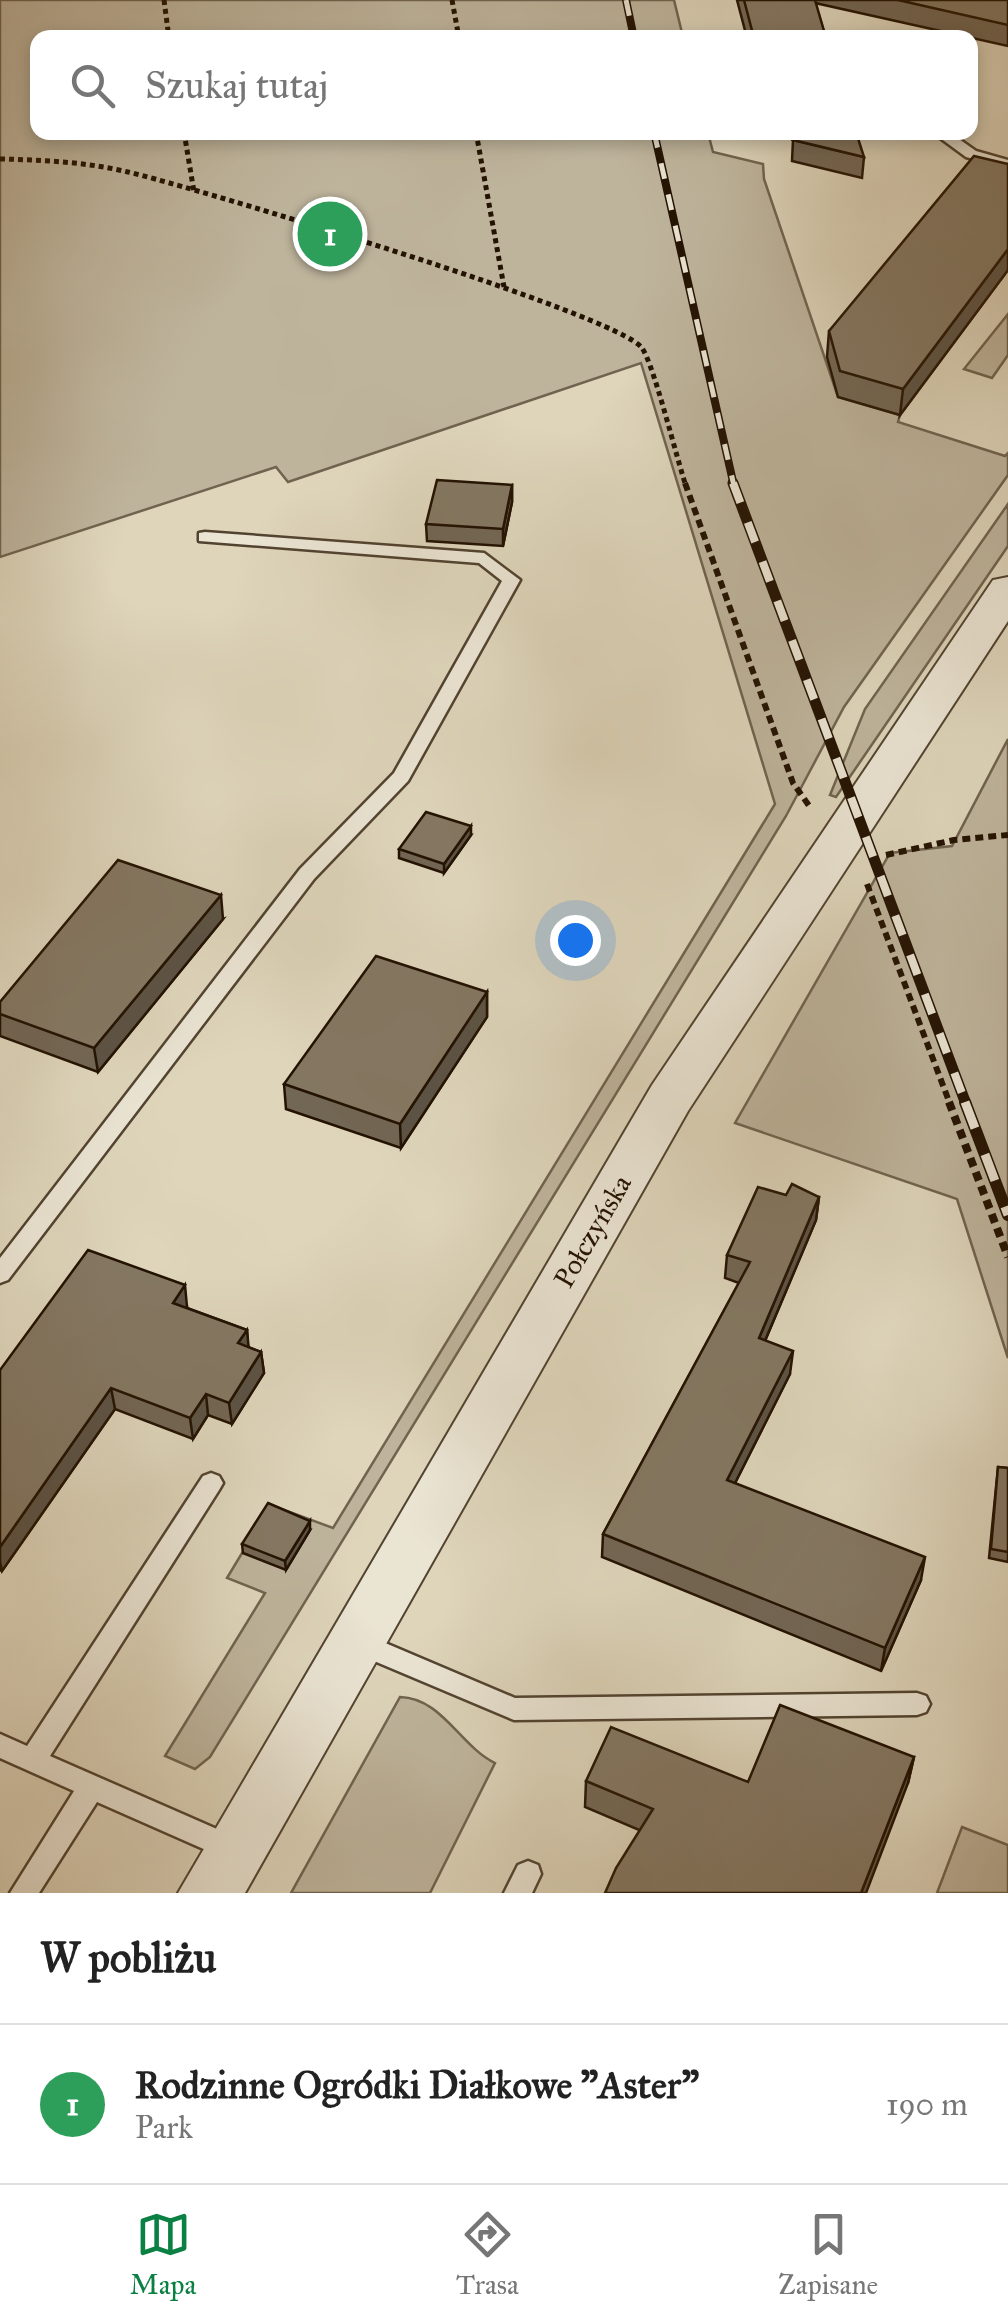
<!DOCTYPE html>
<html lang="pl">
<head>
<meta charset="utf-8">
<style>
  :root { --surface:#fff; --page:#f2f2f2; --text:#222; --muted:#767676; --line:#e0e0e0; --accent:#0b8043 }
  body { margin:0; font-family:"IM FELL Great Primer",serif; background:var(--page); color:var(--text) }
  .you { position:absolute; left:575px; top:940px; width:35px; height:35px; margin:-25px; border:8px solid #fff; border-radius:50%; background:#1a73e8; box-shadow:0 0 0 15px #1a73e833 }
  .badge { display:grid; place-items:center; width:65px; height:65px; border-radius:50%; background:var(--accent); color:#fff; font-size:32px; font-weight:700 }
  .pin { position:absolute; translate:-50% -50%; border:5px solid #fff; box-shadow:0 2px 10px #0006 }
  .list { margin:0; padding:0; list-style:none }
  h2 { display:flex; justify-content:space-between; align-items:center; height:130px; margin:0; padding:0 40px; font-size:42px }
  h2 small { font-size:32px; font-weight:400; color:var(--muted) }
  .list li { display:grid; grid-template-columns:65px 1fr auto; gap:30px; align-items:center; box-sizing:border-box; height:160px; padding:0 40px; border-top:2px solid var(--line) }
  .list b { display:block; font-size:38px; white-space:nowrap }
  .list p { margin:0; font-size:32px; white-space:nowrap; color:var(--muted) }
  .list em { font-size:32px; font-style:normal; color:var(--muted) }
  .icon { flex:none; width:55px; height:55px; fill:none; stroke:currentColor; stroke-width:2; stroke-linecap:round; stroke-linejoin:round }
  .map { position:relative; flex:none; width:1008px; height:1893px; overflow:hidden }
  .search { position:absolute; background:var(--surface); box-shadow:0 5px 15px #0003; left:30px; right:30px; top:30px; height:110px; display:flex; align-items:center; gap:25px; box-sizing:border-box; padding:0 35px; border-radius:20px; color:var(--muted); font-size:38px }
  .sheet { height:290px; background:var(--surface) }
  nav { display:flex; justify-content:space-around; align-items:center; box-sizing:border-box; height:140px; border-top:2px solid var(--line); background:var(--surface); font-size:28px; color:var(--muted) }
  nav a { display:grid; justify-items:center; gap:5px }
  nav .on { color:var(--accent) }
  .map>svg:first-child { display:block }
</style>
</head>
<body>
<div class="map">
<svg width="1008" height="1893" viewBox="0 0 1008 1893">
  <rect width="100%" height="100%" fill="#ded5bb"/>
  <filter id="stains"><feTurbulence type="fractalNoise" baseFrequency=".002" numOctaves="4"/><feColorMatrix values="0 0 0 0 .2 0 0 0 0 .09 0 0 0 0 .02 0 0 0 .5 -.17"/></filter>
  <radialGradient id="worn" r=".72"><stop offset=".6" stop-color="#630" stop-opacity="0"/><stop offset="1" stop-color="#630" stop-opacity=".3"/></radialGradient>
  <g fill="#beb49c" stroke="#70634f" stroke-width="2.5">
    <path d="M0,0H674L683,37L38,38V132L708,133L713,152L763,164L764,179L838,397L900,415L898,422L1005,456L1008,453V475L844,707L786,816L210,1757L195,1769L165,1756L265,1593L227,1578L271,1505L333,1528L775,804L641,363L288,482L276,467L0,557Z"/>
    <path d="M1008,314V355L992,378L964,369Z"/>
    <path d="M1008,504V546L836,797L830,795L865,709Z"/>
    <path d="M1008,739V1358L957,1199L735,1123L890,853L952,846Z"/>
    <path d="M400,1697C442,1698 460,1746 495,1763L430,1893H291Z"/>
    <path d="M962,1827L1008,1845V1893H937Z"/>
  </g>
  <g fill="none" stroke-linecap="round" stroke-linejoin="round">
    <g stroke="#524330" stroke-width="5">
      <g id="service">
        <path d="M932,132H949L976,151L1008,160V168L966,157Z"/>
        <path d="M205,532L484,553L520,580L408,781L314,879L8,1280L0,1283V1258L300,869L394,773L502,581L479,563L199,541V533Z"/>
        <path d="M211,1473L219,1476L223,1483L219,1490L50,1756L242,1840L246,1849L242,1858L233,1861L224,1858L97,1802L39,1893H10L74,1791L0,1758V1734L27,1746L203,1476Z"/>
        <path d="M357,1631L515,1698L917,1693L926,1696L930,1704L926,1712L917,1715L514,1720L348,1650L344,1642L348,1634Z"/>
        <path d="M528,1861L538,1865L541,1874L532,1893H504L518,1865Z"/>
      </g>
    </g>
    <g stroke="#524330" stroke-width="4">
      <path id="tertiary" d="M1008,577V621L688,1111L245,1893H178L652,1085L993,580Z"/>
    </g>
    <g stroke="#231202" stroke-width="5" stroke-dasharray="5 4" stroke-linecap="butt">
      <path d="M164,0L169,38"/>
      <path d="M452,0L459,38"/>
      <path d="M184,132L194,192"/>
      <path d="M476,132L504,287"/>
      <path d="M0,159C43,160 86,162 128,172C193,187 617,314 642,348C654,365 677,460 686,486"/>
    </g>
    <g stroke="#231202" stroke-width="6" stroke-dasharray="8 5" stroke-linecap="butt">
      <path d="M685,483L793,783L810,807"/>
      <path d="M886,855L954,840L1008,835"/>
      <path d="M867,884L950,1104"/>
    </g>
    <path stroke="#231202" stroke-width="8" stroke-dasharray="9 6" stroke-linecap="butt" d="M949,1102L1008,1257"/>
    <use href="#service" fill="#eae4d3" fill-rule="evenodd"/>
    <use href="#tertiary" fill="#eae4d3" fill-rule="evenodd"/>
    <g stroke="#231202" stroke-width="8">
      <g id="rail-far2">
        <path d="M626,0L634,38"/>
        <path d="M654,132L734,486"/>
      </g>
    </g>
    <g stroke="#231202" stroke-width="11">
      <path id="rail-far1" d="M733,483L966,1104"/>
    </g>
    <g stroke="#231202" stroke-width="12">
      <path id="rail" d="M965,1102L1008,1215"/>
    </g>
    <use href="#rail-far2" stroke="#eae4d3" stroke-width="5" stroke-dasharray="16" stroke-linecap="butt"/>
    <use href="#rail-far1" stroke="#eae4d3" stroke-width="8" stroke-dasharray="21" stroke-linecap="butt"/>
    <use href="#rail" stroke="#eae4d3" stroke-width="9" stroke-dasharray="28" stroke-linecap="butt"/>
  </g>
  <g fill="#726654" stroke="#231202" stroke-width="2.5">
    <path d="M737,0H1008V46L815,3L826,38H747Z"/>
    <path d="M793,140L864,157L862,178L792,161Z"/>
    <path d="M1008,164V270L900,415L838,397L827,357L829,331Z"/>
    <path d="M512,485V502L503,546L427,541L426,524Z"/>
    <path d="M471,835L444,873L399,858V849Z"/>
    <path d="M223,919L98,1072L0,1036V1002Z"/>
    <path d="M487,992V1017L401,1148L286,1109L284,1084Z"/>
    <path d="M786,1195L819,1197L816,1220L765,1341L790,1374L735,1483L921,1580L881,1671L602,1557L603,1534L739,1283L725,1278L727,1255Z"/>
    <path d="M187,1307V1308L247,1330L248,1347L261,1352L264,1373L232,1424L208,1415L193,1439L115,1409L2,1571L0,1570V1370Z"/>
    <path d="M998,1467L1008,1468V1562L989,1558Z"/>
    <path d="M310,1530L286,1570L243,1553L242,1544Z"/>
    <path d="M914,1757L908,1783L639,1830L585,1807L586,1781L748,1782Z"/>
  </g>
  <g fill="#5c5345" stroke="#231202" stroke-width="2.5">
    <path d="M1008,249V270L900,415L903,389Z"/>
    <path d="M512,485V502L503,546V529Z"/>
    <path d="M471,826V835L444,873V864Z"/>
    <path d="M221,895L223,919L98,1072L94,1048Z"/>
    <path d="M487,992V1017L401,1148L400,1124Z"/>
    <path d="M819,1197L816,1220L756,1362L759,1338Z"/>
    <path d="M185,1285L187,1307L175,1324L173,1303Z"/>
    <path d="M247,1330L249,1351L238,1343Z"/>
    <path d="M793,1351L790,1374L725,1503L727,1480Z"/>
    <path d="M261,1352L264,1373L232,1424L229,1403Z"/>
    <path d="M111,1388L115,1409L2,1571L0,1562V1547Z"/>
    <path d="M206,1394L208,1415L193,1439L190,1418Z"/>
    <path d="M310,1521V1530L286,1570L285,1561Z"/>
    <path d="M925,1557L921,1580L881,1671L885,1648Z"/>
    <path d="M914,1757L908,1783L866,1893H861Z"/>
  </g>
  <g fill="#847762" stroke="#231202" stroke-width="2.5">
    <path d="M744,0H815L826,38H754Z"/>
    <path d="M898,0H1008V25Z"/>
    <path d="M800,132H856L864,157L793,140Z"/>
    <path d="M974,156L1008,164V249L903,389L840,371L829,331Z"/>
    <path d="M437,480L512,485L503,529L426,524Z"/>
    <path d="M426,812L471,826L444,864L399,849Z"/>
    <path d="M118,860L221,895L94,1048L0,1014V1002Z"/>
    <path d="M376,956L487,992L400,1124L284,1084Z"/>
    <path d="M792,1184L819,1197L759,1338L793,1351L727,1480L925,1557L885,1648L603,1534L750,1262L727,1255L758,1187L786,1195Z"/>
    <path d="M88,1250L185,1285L173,1303L247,1330L238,1343L261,1352L229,1403L206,1394L190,1418L111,1388L0,1547V1370Z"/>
    <path d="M998,1467L1008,1468V1552L991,1549Z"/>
    <path d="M268,1503L310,1521L285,1561L242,1544Z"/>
    <path d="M780,1705L914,1757L861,1893H605L616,1868L653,1809L586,1781L611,1727L748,1782Z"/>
  </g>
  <g text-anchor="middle" stroke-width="8" stroke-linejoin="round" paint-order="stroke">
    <g font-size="28" fill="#231202" stroke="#eae4d3">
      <text transform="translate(592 1231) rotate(-60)" y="10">Połczyńska</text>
    </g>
  </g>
  <rect width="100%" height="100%" filter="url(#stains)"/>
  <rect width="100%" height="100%" fill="url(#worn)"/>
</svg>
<div class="you"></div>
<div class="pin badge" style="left:330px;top:234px;background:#2e9e5b">1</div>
<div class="search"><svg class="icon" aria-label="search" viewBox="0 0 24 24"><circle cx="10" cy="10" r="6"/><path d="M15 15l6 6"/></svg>Szukaj tutaj</div>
</div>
<section class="sheet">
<h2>W pobliżu<small></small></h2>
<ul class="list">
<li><span class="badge" style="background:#2e9e5b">1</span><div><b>Rodzinne Ogródki Diałkowe &quot;Aster&quot;</b><p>Park</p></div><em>190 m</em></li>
</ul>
</section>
<nav>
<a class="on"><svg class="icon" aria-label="map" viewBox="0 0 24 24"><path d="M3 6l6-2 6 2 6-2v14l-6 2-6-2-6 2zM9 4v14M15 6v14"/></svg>Mapa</a>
<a><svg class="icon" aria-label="directions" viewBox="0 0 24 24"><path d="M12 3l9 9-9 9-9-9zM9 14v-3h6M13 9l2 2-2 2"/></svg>Trasa</a>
<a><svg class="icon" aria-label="saved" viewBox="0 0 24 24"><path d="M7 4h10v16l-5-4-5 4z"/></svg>Zapisane</a>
</nav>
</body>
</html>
